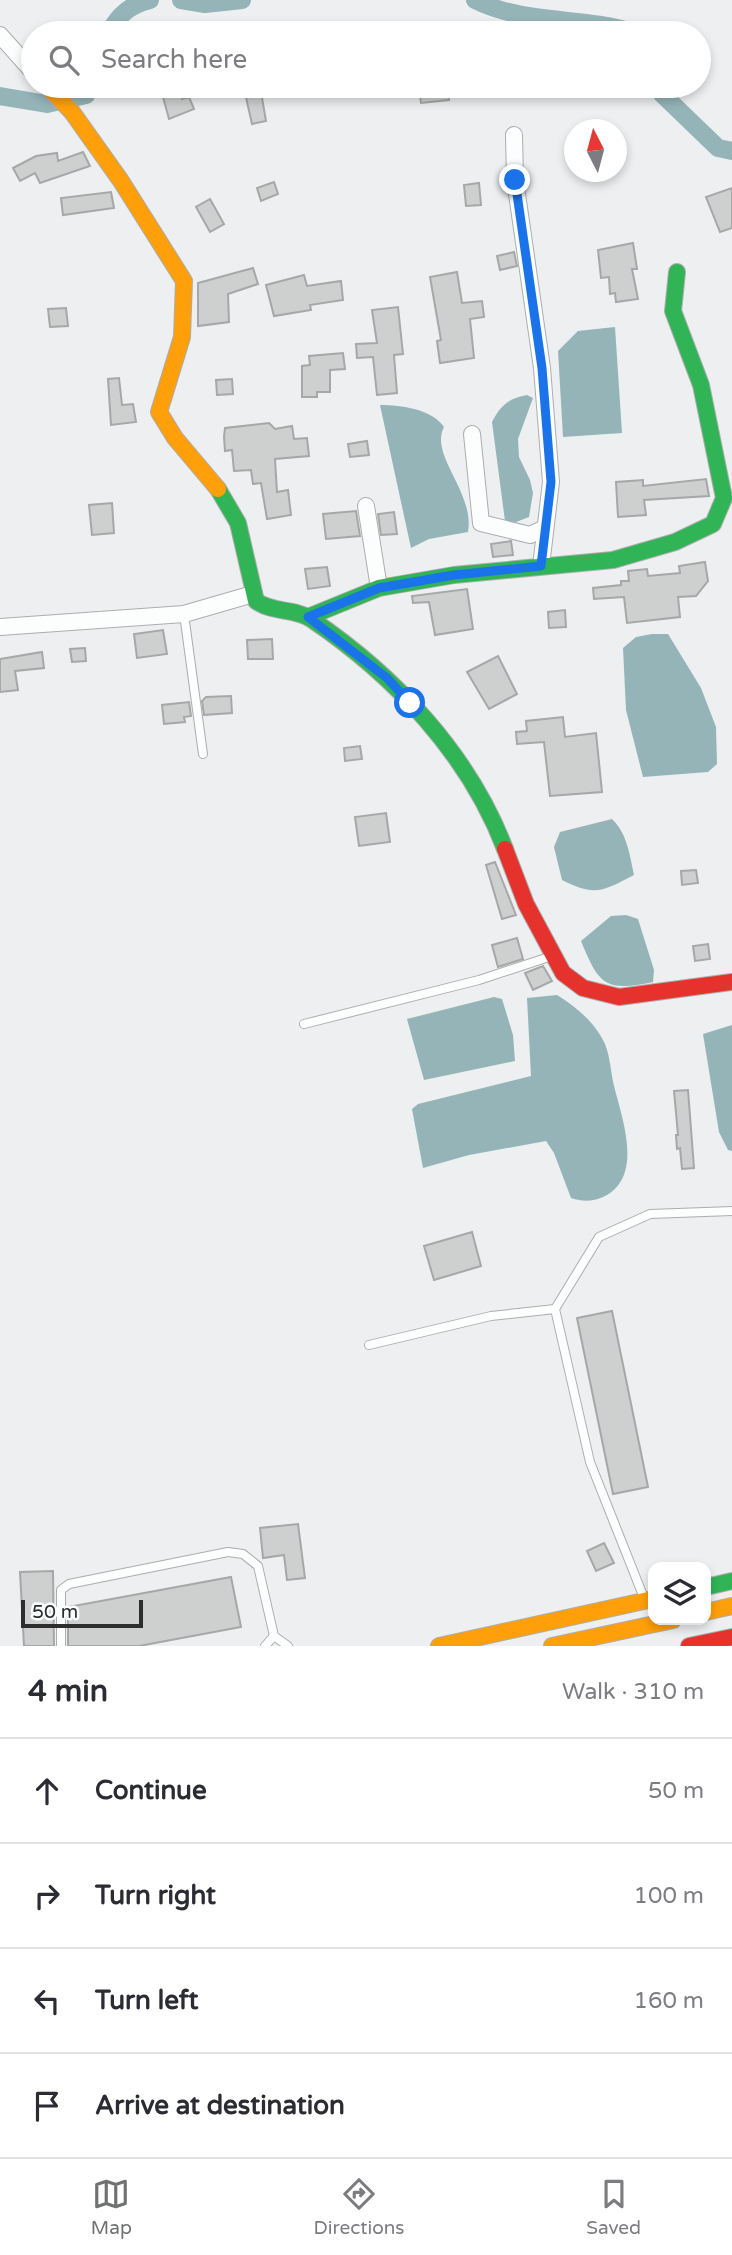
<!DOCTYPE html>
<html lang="en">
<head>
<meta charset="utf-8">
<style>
  :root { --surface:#fff; --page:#f2f2f3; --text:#2b2b33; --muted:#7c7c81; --line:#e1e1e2; --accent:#707171 }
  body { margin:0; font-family:"Varela Round",sans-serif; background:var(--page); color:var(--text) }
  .controls { position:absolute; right:21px; bottom:21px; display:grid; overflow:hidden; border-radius:14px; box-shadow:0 4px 10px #0003 }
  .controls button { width:63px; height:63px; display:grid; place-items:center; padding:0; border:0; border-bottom:2px solid var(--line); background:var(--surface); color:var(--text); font:35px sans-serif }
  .compass { position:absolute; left:564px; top:119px; width:63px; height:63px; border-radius:50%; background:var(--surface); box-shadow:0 4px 10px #0003; rotate:354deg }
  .scale { position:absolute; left:21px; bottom:18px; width:122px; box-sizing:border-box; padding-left:7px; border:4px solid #2c2d2d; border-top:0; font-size:19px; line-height:24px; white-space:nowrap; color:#2c2d2d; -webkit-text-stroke:5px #fafefe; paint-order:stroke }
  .stop { position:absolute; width:21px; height:21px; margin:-16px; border:5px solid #1a73e8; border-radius:50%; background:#fff }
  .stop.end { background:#1a73e8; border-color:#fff; box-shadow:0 2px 7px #0008 }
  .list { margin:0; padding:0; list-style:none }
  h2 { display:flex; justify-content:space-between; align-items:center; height:91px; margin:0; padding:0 28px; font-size:30px }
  h2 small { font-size:23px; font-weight:400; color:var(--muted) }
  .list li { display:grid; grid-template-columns:46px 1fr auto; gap:21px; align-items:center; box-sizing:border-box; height:105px; padding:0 28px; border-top:2px solid var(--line) }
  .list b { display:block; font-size:26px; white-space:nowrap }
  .list em { font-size:23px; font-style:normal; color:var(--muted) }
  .icon { flex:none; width:38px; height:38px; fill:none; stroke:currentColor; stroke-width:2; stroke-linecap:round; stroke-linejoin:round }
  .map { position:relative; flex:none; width:732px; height:1646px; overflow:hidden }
  .search { position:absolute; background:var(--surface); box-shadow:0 4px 10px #0003; left:21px; right:21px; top:21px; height:77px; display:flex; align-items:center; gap:18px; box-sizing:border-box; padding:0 24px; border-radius:38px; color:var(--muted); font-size:26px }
  .sheet { height:511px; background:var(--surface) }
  nav { display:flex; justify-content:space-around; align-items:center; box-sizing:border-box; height:98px; border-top:2px solid var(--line); background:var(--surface); font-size:19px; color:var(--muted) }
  nav a { display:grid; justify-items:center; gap:4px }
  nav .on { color:var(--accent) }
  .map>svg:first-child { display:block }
</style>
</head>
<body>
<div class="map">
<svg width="732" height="1646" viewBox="0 0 732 1646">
  <rect width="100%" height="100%" fill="#edeff0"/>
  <g fill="#95b4b8">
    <path d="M615,327L622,433L563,437L558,351L578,331Z"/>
    <path d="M527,395L533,398L518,439L519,457L530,480L533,493L529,517L516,522L505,521L492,422C500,406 509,398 527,395Z"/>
    <path d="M380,405C401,405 432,409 444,427C429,455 475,492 468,532L429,539L411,548Z"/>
    <path d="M652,634H668L701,688L716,727L717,764L708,772L643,777L626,710L623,648L636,637Z"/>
    <path d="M612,819C627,833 630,856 634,875C603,891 595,897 562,880L554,847L560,832Z"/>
    <path d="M626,915L638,919L654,970L653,982C605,992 599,985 581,941L611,916Z"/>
    <path d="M557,995C576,1007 595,1022 605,1044C610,1056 611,1073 614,1086C622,1118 643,1174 607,1195C595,1202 584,1202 571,1198L554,1153L546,1141L469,1155L423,1168L412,1109L418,1104L531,1076L527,998Z"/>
    <path d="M494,997L502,999L513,1035L515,1061L424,1080L407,1019Z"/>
    <path d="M732,1025V1151L728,1150L719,1132L703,1034Z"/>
  </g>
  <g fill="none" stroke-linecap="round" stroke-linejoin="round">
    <g stroke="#95b4b8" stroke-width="18">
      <path d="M181,0L205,4L242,0"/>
      <path d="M475,0C525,25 584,16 635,33"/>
      <path d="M109,33C118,15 130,5 150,0"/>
      <path d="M660,86L662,94L718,148L732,151"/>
      <path d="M0,96L47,104L86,95L87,86"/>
    </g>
  </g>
  <g fill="#ced0d0" stroke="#a6a8a8" stroke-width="2">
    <path d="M160,86H178L182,99L189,97L194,109L169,119Z"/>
    <path d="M419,86H447L449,100L421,103Z"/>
    <path d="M261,92L266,121L252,124L245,93Z"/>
    <path d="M83,152L90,166L40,183L35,173L20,181L13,168L36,156L57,153L58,161Z"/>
    <path d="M274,182L278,194L261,201L257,188Z"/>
    <path d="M479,183L481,205L466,206L464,185Z"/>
    <path d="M732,188V228L720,232L706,197Z"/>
    <path d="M111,192L114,208L63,215L61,198Z"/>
    <path d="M210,199L224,224L210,232L196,207Z"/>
    <path d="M633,243L637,269H632L638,299L616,302L615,293L610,294L609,277L601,278L598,250Z"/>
    <path d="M514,252L517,266L500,270L497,256Z"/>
    <path d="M253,268L258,284L228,294L229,322L198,326V283Z"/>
    <path d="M457,272L462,303L482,301L484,317L470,319L474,358L440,363L437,341L441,340L430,277Z"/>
    <path d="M304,275L307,286L341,281L343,300L310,305L311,310L274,316L266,285Z"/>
    <path d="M398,307L403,354L394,355L397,393L377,395L373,357L357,358L356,344L377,343L372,310Z"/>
    <path d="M66,308L68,326L50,327L48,309Z"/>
    <path d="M343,353L345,369L330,370V392H317V397H302V366L310,365L309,356Z"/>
    <path d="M119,378L122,405L133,404L136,422L111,425L108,379Z"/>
    <path d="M232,379L233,394L217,395L216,380Z"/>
    <path d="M269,423L275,429L292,426L294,439L307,438L309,456L275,459L277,492L288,490L291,515L267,519L261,483L253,484L251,470L234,471L232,450L225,451L224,437L225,428Z"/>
    <path d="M367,441L369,455L350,457L348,444Z"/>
    <path d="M706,479L709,496L644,500L646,515L618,517L616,482L643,480V486Z"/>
    <path d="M112,503L114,533L92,535L89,505Z"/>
    <path d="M356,511L360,536L326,539L323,514Z"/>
    <path d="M394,512L397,534L381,535L378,514Z"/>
    <path d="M511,541L513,555L493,557L491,544Z"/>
    <path d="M705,562L708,581L696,596L678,597L680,617L627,623L624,597L594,599L593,588L621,585V581H629L628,571L647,569L648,576L680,573L679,566Z"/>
    <path d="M327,567L330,586L308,589L305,569Z"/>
    <path d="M467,589L473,629L435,635L429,602L413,603L412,596Z"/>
    <path d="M565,610L566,627L549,628L548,612Z"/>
    <path d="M163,630L167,654L137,658L134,634Z"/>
    <path d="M272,639L273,659H248L247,640Z"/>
    <path d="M85,648L86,661L72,662L70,649Z"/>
    <path d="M42,652L44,668L15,671L18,690L0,692V659Z"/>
    <path d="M498,656L517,694L489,709L467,672Z"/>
    <path d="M231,696L232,713L204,715L202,701L206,697Z"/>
    <path d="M189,702L191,716L184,717L185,722L164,724L162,705Z"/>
    <path d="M563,717L565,737L596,733L602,792L550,796L544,742L517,744L516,732L527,731L526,721Z"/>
    <path d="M360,746L362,759L345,761L344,748Z"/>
    <path d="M386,813L390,842L359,846L355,817Z"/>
    <path d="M495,862L516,915L502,919L486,865Z"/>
    <path d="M696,870L698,883L682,885L681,871Z"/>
    <path d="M517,938L523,959L498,967L492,945Z"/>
    <path d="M708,944L710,959L695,961L693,946Z"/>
    <path d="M543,966L552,981L533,990L525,973Z"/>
    <path d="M688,1090L694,1168L682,1169L680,1148L677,1149L676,1135H678L674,1091Z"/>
    <path d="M472,1232L481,1266L434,1280L424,1246Z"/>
    <path d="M612,1311L648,1487L613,1494L577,1318Z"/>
    <path d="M298,1524L305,1578L287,1580L284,1555L263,1558L260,1528Z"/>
    <path d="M604,1543L614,1563L596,1571L587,1551Z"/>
    <path d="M53,1571L54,1646H24L20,1572Z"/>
    <path d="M231,1577L241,1627L139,1646H68V1607Z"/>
  </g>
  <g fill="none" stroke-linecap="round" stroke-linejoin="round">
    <g stroke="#acadae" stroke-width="10">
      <g id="lane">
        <path d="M184,614L203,754"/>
        <path d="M304,1024L479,980L552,956"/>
        <path d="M369,1345L491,1316L555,1309"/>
        <path d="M644,1598L590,1462L555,1309L599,1237L650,1214L732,1211"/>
        <path d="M61,1646V1590L69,1584L228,1552L243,1554L258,1566L274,1636L288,1646"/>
        <path d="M265,1646L274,1636"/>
      </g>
    </g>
    <g stroke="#acadae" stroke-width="18">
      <g id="street">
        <path d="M0,35L33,72"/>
        <path d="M514,135L515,180L542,368L551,482L541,566"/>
        <path d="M472,434L481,523L530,535L545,528"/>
        <path d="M366,506L379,588"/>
        <path d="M0,627L184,614L253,594"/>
      </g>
    </g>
    <g stroke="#acadae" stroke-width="18">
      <g id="fast">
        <path d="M218,489L238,523L256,601C272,613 295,608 311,619C394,675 469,754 505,849"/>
        <path d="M308,617L379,588L454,575L613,560L675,542L713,524L724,498L701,385L673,311L677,272"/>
        <path d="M706,1587L732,1581"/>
      </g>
    </g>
    <g stroke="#acadae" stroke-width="18">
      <g id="slow">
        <path d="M47,86L72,112L121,181L184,281L182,337L159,412L175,438L218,489"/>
        <path d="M706,1612L732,1606"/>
        <path d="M439,1646L653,1599"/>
        <path d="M552,1646L673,1620"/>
      </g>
    </g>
    <g stroke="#acadae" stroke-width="18">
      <g id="jam">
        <path d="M505,849L526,904L563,973L583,988L619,997L732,982"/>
        <path d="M689,1646L732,1637"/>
      </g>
    </g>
    <use href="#lane" stroke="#fcfdfd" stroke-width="8"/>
    <use href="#street" stroke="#fcfdfd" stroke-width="16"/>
    <use href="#fast" stroke="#30b455" stroke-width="16"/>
    <use href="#slow" stroke="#ff9f0a" stroke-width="16"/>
    <use href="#jam" stroke="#e5322d" stroke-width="16"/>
  </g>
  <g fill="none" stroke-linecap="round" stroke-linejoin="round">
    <path stroke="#1a73e8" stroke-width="9" d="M410,703L387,678L308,617L379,588L454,575L541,566L551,482L542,368L515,180"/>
  </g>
</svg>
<div class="controls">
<button><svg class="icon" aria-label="layers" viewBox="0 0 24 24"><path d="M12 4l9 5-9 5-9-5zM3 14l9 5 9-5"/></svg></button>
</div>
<svg class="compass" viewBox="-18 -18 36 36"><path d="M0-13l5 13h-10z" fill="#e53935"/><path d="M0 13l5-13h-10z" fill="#7c7c81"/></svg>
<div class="scale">50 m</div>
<div class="stop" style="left:410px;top:703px"></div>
<div class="stop end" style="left:515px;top:180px"></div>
<div class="search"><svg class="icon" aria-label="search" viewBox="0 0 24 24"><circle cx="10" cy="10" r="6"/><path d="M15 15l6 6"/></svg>Search here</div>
</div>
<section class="sheet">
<h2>4 min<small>Walk · 310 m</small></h2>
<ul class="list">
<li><svg class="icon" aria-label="ahead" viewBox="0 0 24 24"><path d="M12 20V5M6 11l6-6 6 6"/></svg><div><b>Continue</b></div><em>50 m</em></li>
<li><svg class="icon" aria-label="right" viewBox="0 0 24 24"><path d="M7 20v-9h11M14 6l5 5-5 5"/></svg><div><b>Turn right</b></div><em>100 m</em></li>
<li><svg class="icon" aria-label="left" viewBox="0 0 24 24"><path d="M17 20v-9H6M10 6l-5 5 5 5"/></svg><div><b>Turn left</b></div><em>160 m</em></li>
<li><svg class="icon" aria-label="arrive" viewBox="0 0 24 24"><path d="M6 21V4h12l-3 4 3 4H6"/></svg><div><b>Arrive at destination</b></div></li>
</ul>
</section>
<nav>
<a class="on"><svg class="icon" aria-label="map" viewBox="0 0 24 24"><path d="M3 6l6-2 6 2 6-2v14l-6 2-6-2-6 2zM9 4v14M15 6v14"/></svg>Map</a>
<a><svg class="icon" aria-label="directions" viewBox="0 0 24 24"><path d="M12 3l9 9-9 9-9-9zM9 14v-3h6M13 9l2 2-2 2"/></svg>Directions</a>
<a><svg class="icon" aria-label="saved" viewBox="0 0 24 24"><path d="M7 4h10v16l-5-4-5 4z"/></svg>Saved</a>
</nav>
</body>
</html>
